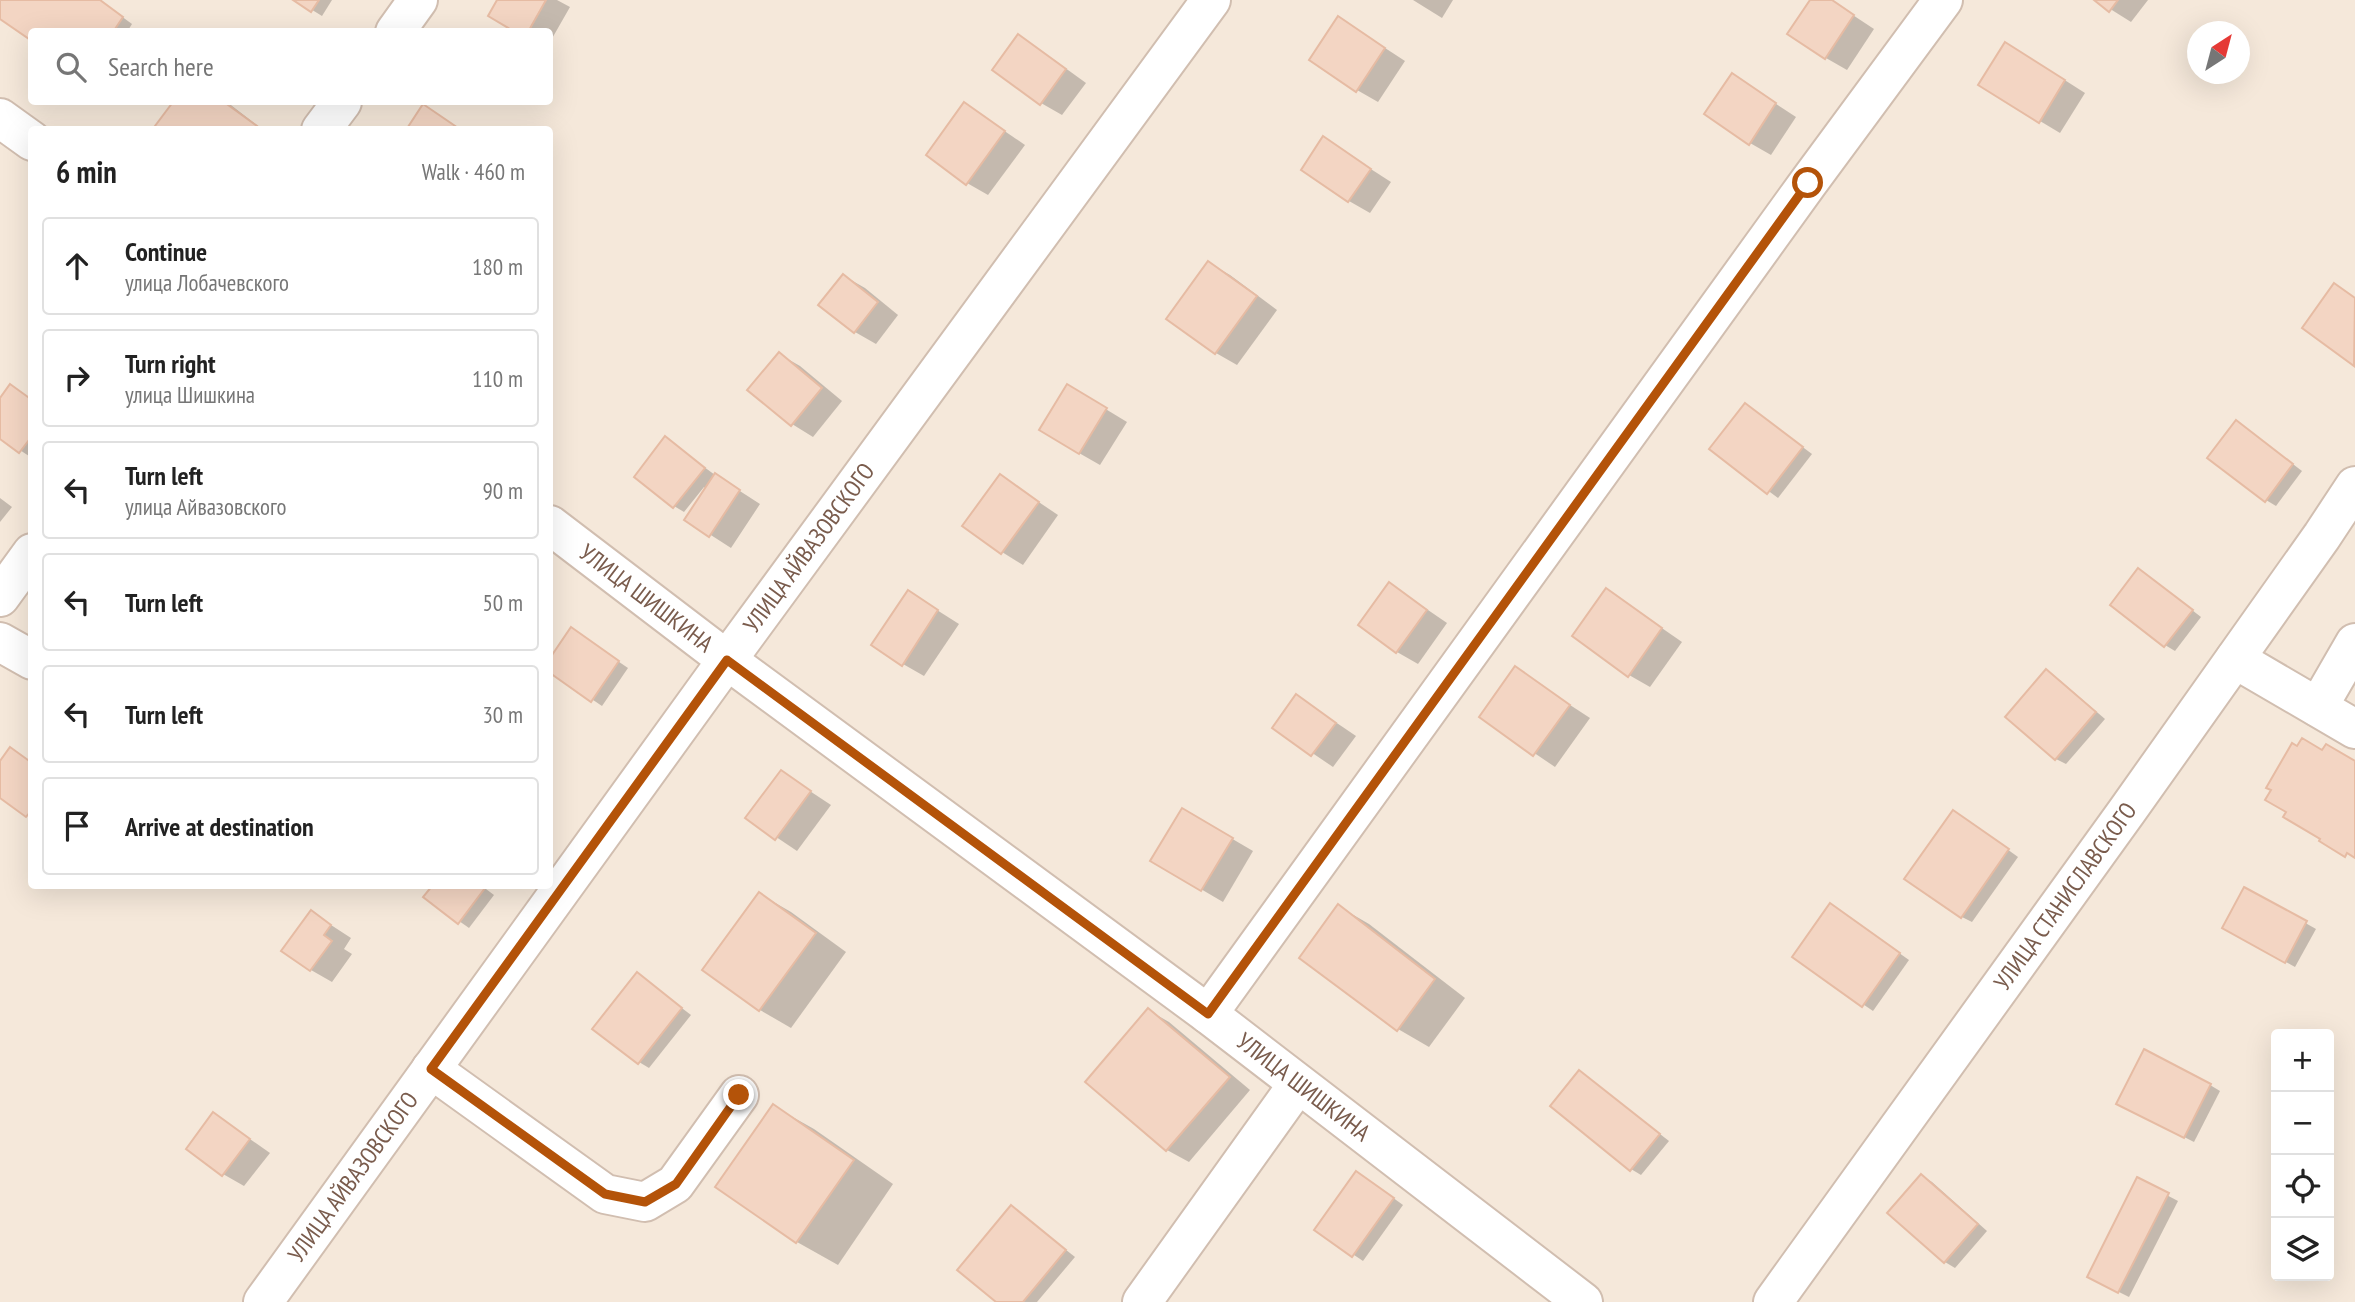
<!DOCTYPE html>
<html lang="en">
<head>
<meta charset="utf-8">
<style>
  :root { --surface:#fff; --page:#f6f6f6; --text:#222; --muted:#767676; --line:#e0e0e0 }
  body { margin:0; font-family:"PT Sans Narrow",sans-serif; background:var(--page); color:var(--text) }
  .controls { position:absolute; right:21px; bottom:21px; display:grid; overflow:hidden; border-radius:7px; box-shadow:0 7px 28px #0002 }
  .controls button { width:63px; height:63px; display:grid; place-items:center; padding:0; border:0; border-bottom:2px solid var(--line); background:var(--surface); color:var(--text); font:35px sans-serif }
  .compass { position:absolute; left:2187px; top:21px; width:63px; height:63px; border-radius:50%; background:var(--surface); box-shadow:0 7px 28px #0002; rotate:36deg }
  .stop { position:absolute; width:21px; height:21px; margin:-16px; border:5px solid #b45309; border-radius:50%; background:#fff }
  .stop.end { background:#b45309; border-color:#fff; box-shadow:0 2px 7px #0008 }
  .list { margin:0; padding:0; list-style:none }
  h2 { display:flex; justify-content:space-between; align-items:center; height:91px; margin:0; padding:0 28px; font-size:30px }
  h2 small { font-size:23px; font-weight:400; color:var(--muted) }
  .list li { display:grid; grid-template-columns:46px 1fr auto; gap:21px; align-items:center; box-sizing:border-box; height:98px; margin:0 14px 14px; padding:0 14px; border:2px solid var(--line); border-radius:7px }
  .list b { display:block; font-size:26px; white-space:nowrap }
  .list p { margin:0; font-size:23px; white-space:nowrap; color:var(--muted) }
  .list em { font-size:23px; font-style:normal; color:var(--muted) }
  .icon { flex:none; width:38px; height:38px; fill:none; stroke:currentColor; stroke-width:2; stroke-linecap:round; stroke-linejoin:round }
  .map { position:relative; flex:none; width:2355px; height:1302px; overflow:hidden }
  .search { position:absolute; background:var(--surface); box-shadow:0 7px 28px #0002; left:28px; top:28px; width:525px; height:77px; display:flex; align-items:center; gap:18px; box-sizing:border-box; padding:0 24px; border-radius:7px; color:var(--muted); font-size:26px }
  .panel { position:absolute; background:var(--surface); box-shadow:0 7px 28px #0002; left:28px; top:126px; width:525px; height:763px; border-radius:7px }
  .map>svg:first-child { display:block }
</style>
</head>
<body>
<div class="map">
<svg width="2355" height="1302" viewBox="0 0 2355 1302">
  <rect width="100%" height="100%" fill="#fdf6ec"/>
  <path fill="#f5e8da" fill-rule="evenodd" d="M0,0H2355V1302H0ZM32,32H550V102H32ZM2198,32H2240V74H2198ZM32,130H550V886H32ZM2276,1034H2329V1276H2276Z"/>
  <g fill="#0003">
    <path d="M0,0H99L132,24L127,32H32L0,17Z"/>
    <path d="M296,0H332L322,16Z"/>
    <path d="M499,0H557L570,7L550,42V32H518Z"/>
    <path d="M1413,0H1453L1442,18Z"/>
    <path d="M1812,0H1830L1874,29L1847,70L1826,58Z"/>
    <path d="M2096,0H2148L2131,22Z"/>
    <path d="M1339,18L1405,61L1378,102L1357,90Z"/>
    <path d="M1018,37L1039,49L1086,83L1062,115L1041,103Z"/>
    <path d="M2027,56L2085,93L2060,133L2040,121Z"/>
    <path d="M1732,75L1796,117L1771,155L1750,143Z"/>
    <path d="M175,102H227L263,130H154Z"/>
    <path d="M965,104L1025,145L988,195L967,183Z"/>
    <path d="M1324,139L1391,182L1370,213L1349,201Z"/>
    <path d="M1209,263L1230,275L1277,310L1237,365L1216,353L1169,318Z"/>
    <path d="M844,276L865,288L898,315L876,344L855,332Z"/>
    <path d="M2345,291L2355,299V364L2304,327Z"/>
    <path d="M779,354L800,366L842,401L813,437L792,424Z"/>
    <path d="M11,387L32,399V458L0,437V401Z"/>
    <path d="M1089,399L1127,422L1100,465L1079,453Z"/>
    <path d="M1746,405L1812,454L1778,498L1712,449Z"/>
    <path d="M2246,428L2302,471L2276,506L2266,500Z"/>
    <path d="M666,439L715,475L760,504L731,548L686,519L706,489L704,487L684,512L674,506Z"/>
    <path d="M1000,476L1058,515L1023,565L1002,552Z"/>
    <path d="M0,498L12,507L0,522Z"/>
    <path d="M2148,576L2201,617L2175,651L2165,645Z"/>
    <path d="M1390,584L1447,623L1418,664L1397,652Z"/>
    <path d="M1607,590L1682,642L1650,687L1629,675Z"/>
    <path d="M929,605L959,624L924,676L903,664Z"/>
    <path d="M572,630L628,668L602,706L550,671V661Z"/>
    <path d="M1515,669L1590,718L1555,767L1481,717Z"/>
    <path d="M2046,671L2056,677L2105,719L2066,764L2056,759Z"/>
    <path d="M1297,696L1356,736L1333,767L1274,727Z"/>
    <path d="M781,772L831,805L797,851L748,818Z"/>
    <path d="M1183,810L1253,851L1223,902L1153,861Z"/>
    <path d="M1964,818L2018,857L1972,922L1962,917Z"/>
    <path d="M434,886H482L494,895L469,928L425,897Z"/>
    <path d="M2245,889L2316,929L2295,967L2224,928Z"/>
    <path d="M760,894L791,912L846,952L791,1028L760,1010Z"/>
    <path d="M1338,906L1369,924L1465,998L1429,1047L1398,1029Z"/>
    <path d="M1840,911L1909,960L1873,1011L1794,957Z"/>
    <path d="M311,912L351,938L344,949L352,954L332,982L311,970Z"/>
    <path d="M637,974L691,1015L649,1068L639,1062Z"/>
    <path d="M1148,1010L1169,1022L1250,1090L1189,1162L1167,1150L1087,1082Z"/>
    <path d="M1580,1072L1669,1141L1641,1175L1631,1169Z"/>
    <path d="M2210,1085L2220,1091L2194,1142L2129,1109Z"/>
    <path d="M773,1106L814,1129L893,1184L838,1265L797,1242L717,1187Z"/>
    <path d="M214,1114L270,1153L244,1186L223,1174Z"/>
    <path d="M1922,1176L1932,1182L1987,1231L1955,1268L1945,1262Z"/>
    <path d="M1367,1179L1403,1205L1363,1261L1317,1230Z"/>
    <path d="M2138,1180L2178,1201L2129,1297L2099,1282Z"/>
    <path d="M1012,1207L1075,1257L1037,1302H998Z"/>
  </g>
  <g fill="#f3d5c3" stroke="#e6bba3" stroke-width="2">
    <path d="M0,0H100L123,17L113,32H32V41L0,19Z"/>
    <path d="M293,0H319L311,12Z"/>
    <path d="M497,0H546L528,32H515L488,16Z"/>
    <path d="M1810,0H1832L1854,15L1825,59L1787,34Z"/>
    <path d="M2094,0H2118L2109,12Z"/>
    <path d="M1338,16L1385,48L1356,92L1309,60Z"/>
    <path d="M1018,34L1066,69L1040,105L992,70Z"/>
    <path d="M2005,42L2065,80L2039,123L1978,85Z"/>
    <path d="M1732,73L1776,103L1749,145L1704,114Z"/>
    <path d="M173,102H224L257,126L254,130H152Z"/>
    <path d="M964,102L1005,131L966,185L926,155Z"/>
    <path d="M423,104L461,130H406Z"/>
    <path d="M1323,136L1371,169L1348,202L1301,170Z"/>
    <path d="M1208,261L1257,296L1215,354L1166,319Z"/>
    <path d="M843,274L878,302L854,333L818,305Z"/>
    <path d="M2334,283L2355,298L2354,366L2302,328Z"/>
    <path d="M779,352L822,388L791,426L747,390Z"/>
    <path d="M10,384L32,400V436L19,453L0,439V398Z"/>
    <path d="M1067,384L1107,408L1079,454L1039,430Z"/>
    <path d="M1745,403L1803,447L1767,494L1709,449Z"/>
    <path d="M2236,420L2293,464L2265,502L2207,458Z"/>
    <path d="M665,436L705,468L673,508L634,477Z"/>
    <path d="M715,473L740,490L709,537L684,520Z"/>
    <path d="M1000,474L1039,502L1001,554L962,526Z"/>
    <path d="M2138,568L2193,610L2164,647L2110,605Z"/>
    <path d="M1389,582L1427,610L1396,653L1358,625Z"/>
    <path d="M1606,588L1662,628L1628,677L1572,636Z"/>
    <path d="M908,590L938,610L902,666L871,645Z"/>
    <path d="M571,627L619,661L591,702L550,673V658Z"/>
    <path d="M1515,666L1570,705L1533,756L1479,717Z"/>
    <path d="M2046,669L2096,712L2055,760L2005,717Z"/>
    <path d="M1296,694L1336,723L1311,756L1272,728Z"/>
    <path d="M2302,738L2322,750L2326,744L2355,761V858L2347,853L2345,857L2319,841L2320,839L2283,817L2286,812L2265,800L2271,790L2266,788L2292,743L2297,746Z"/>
    <path d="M10,747L32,763V810L26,817L0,798V761Z"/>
    <path d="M781,770L811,791L775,840L745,818Z"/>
    <path d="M1182,808L1233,838L1201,891L1150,861Z"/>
    <path d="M1953,810L2009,849L1961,918L1904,879Z"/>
    <path d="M432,886H482L485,888L458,924L423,897Z"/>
    <path d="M2244,887L2307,921L2285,963L2222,928Z"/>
    <path d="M759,892L816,933L759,1011L702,970Z"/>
    <path d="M1830,903L1900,953L1862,1007L1792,957Z"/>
    <path d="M1338,904L1435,979L1397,1031L1299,958Z"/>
    <path d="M311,910L331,925L324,935L332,941L310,971L281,951Z"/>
    <path d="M637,972L682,1008L638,1064L592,1029Z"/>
    <path d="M1148,1008L1230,1077L1166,1151L1085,1082Z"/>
    <path d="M2144,1049L2211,1084L2184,1138L2116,1104Z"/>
    <path d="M1579,1070L1660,1134L1630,1171L1550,1106Z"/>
    <path d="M773,1104L854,1160L796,1243L715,1187Z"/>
    <path d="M213,1112L250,1139L222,1176L186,1149Z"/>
    <path d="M1356,1171L1394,1198L1352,1257L1314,1230Z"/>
    <path d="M1921,1174L1978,1224L1944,1263L1887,1213Z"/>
    <path d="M2137,1177L2169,1193L2118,1293L2087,1277Z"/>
    <path d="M1011,1205L1066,1250L1023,1302H996L957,1270Z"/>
  </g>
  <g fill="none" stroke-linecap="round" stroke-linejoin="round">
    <g stroke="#d1beb0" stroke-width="42">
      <g id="minor">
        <path d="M395,32L418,0"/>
        <path d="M0,118L32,141"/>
        <path d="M321,130L342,102"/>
        <path id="s1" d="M550,525L727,660L1208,1014L1583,1302"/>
        <path d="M0,597L32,553"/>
        <path d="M0,642L32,660"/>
        <path d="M2235,659L2355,729"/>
        <path d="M2318,707L2355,643"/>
        <path d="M1208,1014L1808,183L1943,0"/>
        <path d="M431,1069L605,1194L645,1202L675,1184L739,1095"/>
        <path id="s2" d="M263,1302L727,660L1211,0"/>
        <path d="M1142,1302L1298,1084"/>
        <path id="s3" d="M1773,1302L2127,811L2322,536L2355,486"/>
      </g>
    </g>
    <use href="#minor" stroke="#fff" stroke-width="38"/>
  </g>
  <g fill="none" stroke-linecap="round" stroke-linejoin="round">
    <path stroke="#b45309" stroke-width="9" d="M739,1095L676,1184L645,1202L605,1194L431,1069L727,660L1208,1014L1808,183"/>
  </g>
  <g text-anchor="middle" stroke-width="5" stroke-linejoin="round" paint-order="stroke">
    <g font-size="24" fill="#7a5c4d" stroke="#fffaf3">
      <text dy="8" stroke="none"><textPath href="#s2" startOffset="931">УЛИЦА АЙВАЗОВСКОГО</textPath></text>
      <text dy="8" stroke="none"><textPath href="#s1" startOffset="121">УЛИЦА ШИШКИНА</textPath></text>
      <text dy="8" stroke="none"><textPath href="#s3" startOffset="500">УЛИЦА СТАНИСЛАВСКОГО</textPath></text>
      <text dy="8" stroke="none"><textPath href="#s1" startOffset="940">УЛИЦА ШИШКИНА</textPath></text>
      <text dy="8" stroke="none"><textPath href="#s2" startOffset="154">УЛИЦА АЙВАЗОВСКОГО</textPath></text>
    </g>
  </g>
</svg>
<div class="controls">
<button>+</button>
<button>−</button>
<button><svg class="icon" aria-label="locate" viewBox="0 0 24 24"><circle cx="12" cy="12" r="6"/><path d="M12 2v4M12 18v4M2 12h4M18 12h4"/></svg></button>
<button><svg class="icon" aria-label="layers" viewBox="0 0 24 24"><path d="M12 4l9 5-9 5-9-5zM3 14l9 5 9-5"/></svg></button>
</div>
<svg class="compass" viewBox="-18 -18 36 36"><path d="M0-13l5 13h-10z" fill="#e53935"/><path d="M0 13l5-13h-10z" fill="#767676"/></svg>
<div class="stop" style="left:1808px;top:183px"></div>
<div class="stop end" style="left:739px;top:1095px"></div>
<div class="search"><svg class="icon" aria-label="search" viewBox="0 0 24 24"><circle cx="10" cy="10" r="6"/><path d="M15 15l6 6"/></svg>Search here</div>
<section class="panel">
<h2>6 min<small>Walk · 460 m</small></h2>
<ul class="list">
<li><svg class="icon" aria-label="ahead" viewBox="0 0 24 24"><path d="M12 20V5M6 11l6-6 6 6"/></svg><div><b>Continue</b><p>улица Лобачевского</p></div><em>180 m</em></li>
<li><svg class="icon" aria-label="right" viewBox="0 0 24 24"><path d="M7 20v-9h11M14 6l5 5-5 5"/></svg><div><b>Turn right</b><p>улица Шишкина</p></div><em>110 m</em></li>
<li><svg class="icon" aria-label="left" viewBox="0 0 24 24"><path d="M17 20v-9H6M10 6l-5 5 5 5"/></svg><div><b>Turn left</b><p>улица Айвазовского</p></div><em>90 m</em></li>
<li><svg class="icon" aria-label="left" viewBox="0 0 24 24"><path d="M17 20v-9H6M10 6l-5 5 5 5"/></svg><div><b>Turn left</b></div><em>50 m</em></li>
<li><svg class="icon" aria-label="left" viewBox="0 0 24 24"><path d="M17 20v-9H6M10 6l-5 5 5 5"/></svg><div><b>Turn left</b></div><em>30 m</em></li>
<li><svg class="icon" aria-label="arrive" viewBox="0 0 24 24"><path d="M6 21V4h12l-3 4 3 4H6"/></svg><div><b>Arrive at destination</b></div></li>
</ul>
</section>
</div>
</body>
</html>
